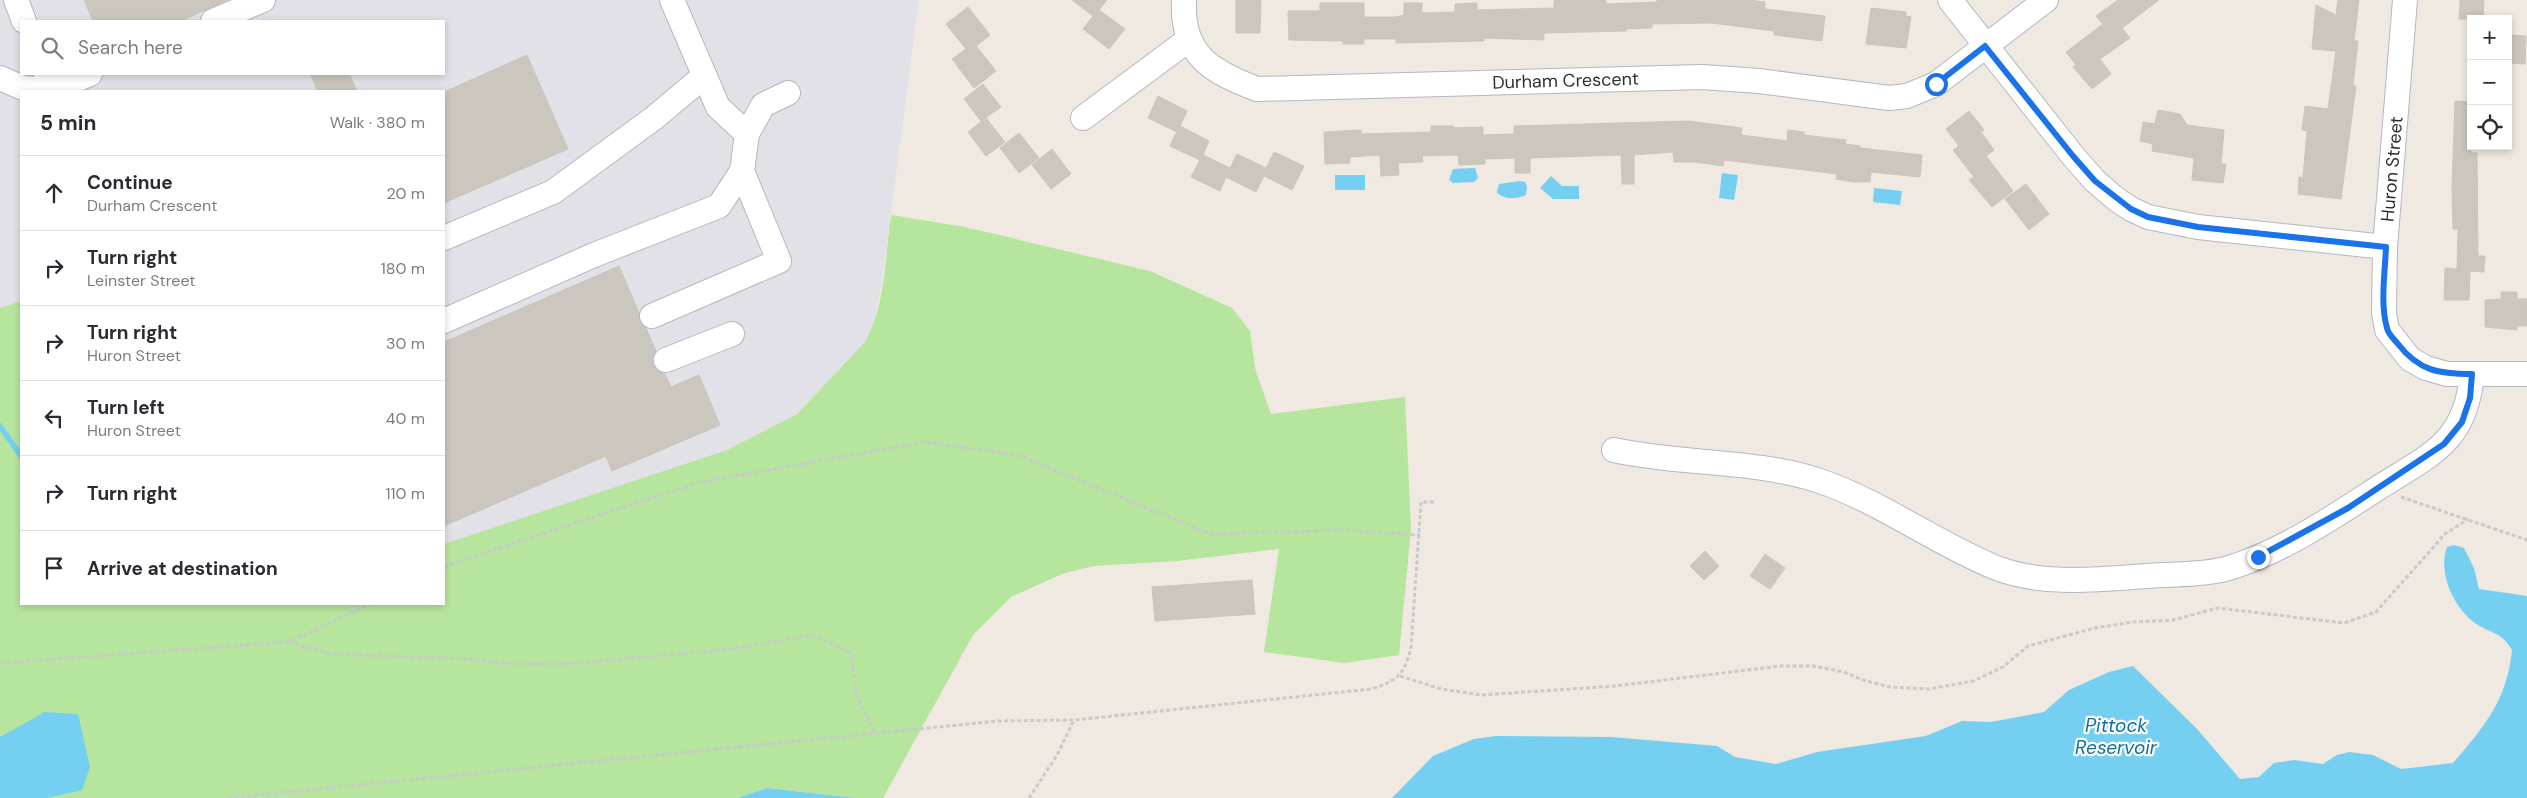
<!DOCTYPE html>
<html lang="en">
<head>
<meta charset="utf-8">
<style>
  :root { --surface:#fff; --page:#f7f7f7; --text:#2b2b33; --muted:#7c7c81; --line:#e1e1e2 }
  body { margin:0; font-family:"DM Sans",sans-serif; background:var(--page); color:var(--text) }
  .controls { position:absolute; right:15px; top:15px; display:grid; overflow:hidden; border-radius:0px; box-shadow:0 2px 8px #0003 }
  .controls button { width:45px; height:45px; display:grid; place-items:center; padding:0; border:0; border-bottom:1px solid var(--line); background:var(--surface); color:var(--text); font:25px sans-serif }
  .stop { position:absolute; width:15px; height:15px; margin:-11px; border:4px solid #1a73e8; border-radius:50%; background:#fff }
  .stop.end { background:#1a73e8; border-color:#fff; box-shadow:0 1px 5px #0008 }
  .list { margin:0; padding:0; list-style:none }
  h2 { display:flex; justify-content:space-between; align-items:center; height:65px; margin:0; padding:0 20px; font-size:21px }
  h2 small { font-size:16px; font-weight:400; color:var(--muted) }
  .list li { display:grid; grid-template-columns:32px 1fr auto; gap:15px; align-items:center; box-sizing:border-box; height:75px; padding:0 20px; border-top:1px solid var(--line) }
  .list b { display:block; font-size:19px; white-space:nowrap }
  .list p { margin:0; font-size:16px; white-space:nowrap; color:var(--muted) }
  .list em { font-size:16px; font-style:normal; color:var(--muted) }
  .icon { flex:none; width:28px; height:28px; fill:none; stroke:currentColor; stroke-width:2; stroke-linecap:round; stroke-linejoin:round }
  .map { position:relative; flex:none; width:2527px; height:798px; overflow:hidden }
  .search { position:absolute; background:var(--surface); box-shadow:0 2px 8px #0003; left:20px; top:20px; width:425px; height:55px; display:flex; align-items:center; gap:12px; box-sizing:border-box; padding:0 18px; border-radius:0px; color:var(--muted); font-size:19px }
  .panel { position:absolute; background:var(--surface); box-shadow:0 2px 8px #0003; left:20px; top:90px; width:425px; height:515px; border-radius:0px }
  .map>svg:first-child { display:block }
</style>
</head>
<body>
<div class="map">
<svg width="2527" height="798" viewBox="0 0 2527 798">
  <rect width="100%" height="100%" fill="#efe9e1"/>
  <path fill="#e3e1e8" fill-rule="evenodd" d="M0,0H919L882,281L873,328L865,342L797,414L727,450L444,544V91H21V301L0,308ZM21,21H444V74H21Z"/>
  <path fill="#b6e59e" d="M891,215L965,227L1150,271L1232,308L1250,331L1255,368L1271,414L1405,397L1411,529L1399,655L1344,663L1264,652L1279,549L1177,561L1094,566L1062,574L1011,597L973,635L883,798H856L767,788L737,798H0V308L21,301V604H444V544L727,450L797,414L865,342C886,305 885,256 891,215Z"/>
  <g fill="#75cff0">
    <path d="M1475,168L1478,178L1474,182L1453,183L1449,180L1453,169Z"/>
    <path d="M1722,173L1738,175L1734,200L1719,198Z"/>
    <rect x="1335" y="175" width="30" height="15"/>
    <path d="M1551,176L1562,186H1579V199H1553L1540,188Z"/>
    <path d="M1520,181L1525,182L1527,186L1526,195C1518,199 1502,200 1497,192L1499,184Z"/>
    <path d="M1874,188L1902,191L1900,205L1873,202Z"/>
    <path d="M2454,545L2464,548L2474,568L2479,589L2527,596V798H1392L1433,756L1474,739L1496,736L1611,737L1717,746L1735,757L1776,764L1817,752L1926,736L1962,721L1991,722L2044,712L2069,690L2109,672L2133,666L2197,729L2240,779L2259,777L2274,763L2294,760L2323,764L2337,755L2349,752L2373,755L2401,769L2453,763C2485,726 2507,700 2512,650C2501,632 2494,635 2478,625C2455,611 2437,573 2447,547Z"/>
    <path d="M45,712L78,714L90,767L82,790L47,798H0V737Z"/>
    <path d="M767,788L856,798H737Z"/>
  </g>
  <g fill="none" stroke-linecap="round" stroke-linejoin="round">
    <path stroke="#75cff0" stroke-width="5.5" d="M0,426L21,456"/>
  </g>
  <g fill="#cbc7bf" stroke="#cbc5ba">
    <path d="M84,0H227L181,21H93Z"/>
    <path d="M1072,0H1107L1099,10L1125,29L1109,49L1083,29L1093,16Z"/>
    <path d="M1236,0H1261L1260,33H1236Z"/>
    <path d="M1554,0H1606V4L1657,2V0H1748L1765,2V9L1825,16L1822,41L1774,35V31L1712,23L1652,24V28L1626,29V31L1544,33V40L1484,38V41L1396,43V39H1364V44H1343V41L1289,40L1288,11H1320V3H1364V17H1396L1404,15V3H1422V13L1455,12V4L1477,3V10L1554,8Z"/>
    <path d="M2118,0H2159L2122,28L2130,38L2100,59L2111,74L2092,89L2073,67L2076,65L2066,52L2103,24L2096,16Z"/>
    <path d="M2338,0H2359L2354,41H2358L2353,86H2356L2341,199L2298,194L2299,177L2303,178L2307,131L2302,130L2305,106L2328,109L2336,51L2312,49L2316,5L2336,15Z"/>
    <path d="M2460,0H2484L2483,19H2459Z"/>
    <path d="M968,7L990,35L976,46L996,71L974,88L952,59L966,49L946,24Z"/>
    <path d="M1871,8L1906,12V16L1911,17L1906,48L1866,44Z"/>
    <path d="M2508,35L2526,36L2525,64L2509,63Z"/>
    <path d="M527,55L568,149L444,203V92Z"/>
    <path d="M310,74H349L357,91H318Z"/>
    <path d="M983,84L1001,107L981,121L964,99Z"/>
    <path d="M1158,96L1187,111L1180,126L1209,141L1203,155L1230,168L1220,191L1191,177L1200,160L1170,146L1178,129L1177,132L1148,118Z"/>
    <path d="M2455,101L2471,102V153H2477L2478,256H2485L2484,272L2470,271L2469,300H2444L2445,268L2457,269L2458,229H2453L2452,186Z"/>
    <path d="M2158,110L2180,114L2187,125L2224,130L2221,164H2226L2223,183L2192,180L2194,158L2152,151L2153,144L2140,141L2143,122L2155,124Z"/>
    <path d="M1969,111L1984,130L1981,132L1994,150L1986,156L2013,191L1992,207L1969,180L1974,177L1953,150L1959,146L1946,129Z"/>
    <path d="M986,118L1005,142L986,156L968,132Z"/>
    <path d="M1688,121L1742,128L1741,135L1787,141L1788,130L1804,132V135L1846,140L1845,144L1860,146V148L1922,155L1920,177L1871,172L1870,182H1854L1836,179L1837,174L1724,160L1723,166L1695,162H1674L1673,152L1634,155V184H1622L1621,155L1530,158V173H1515V158L1485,159V164L1459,165L1458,155L1422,156L1423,162L1398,163L1399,175L1381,176L1380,155L1350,157V163L1325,164L1324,132L1361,130V134L1431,132V126H1453L1454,128L1483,127V135L1514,134V126Z"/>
    <path d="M1019,133L1039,158L1019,173L1000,148Z"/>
    <path d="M1052,149L1071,174L1051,189L1032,165Z"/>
    <path d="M1274,152L1304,166L1292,190L1264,176L1256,192L1226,177L1237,154L1266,168Z"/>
    <path d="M2026,184L2049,214L2029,230L2005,199Z"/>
    <path d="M619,266L639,313L640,322L646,328L656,351L652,358L653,365L658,371L665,374L671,387L699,375L720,425L612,471L606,456L444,526V342Z"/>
    <path d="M2501,292H2517V299H2527V326H2517V330L2485,327V300L2501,299Z"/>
    <path d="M1705,551L1719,566L1704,580L1690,566Z"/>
    <path d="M1765,554L1785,568L1770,589L1750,576Z"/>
    <path d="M1252,580L1255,614L1155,621L1152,587Z"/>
  </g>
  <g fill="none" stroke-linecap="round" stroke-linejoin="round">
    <g stroke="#b4b7c1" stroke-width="26">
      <g id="minor">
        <path d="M16,0L24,21"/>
        <path d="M672,0L718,107L747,134"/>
        <path id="s1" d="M1184,0C1181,54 1211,72 1257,89L1702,77L1759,81L1889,98L1907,96L1936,84L2046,0"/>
        <path d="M1950,0L2073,156L2095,181L2116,199L2131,209L2148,217L2198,227L2385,247"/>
        <path d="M2405,0L2385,247L2384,313L2387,330L2410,359L2426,368L2447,374H2527"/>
        <path d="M213,21L263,0"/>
        <path d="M46,74L52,90L90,74"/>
        <path d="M0,78L23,88L52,90"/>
        <path d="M1083,118L1188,40"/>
        <path d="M444,238L553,192L654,118L704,76"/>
        <path d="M652,316L779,261L742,171L747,134L763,105L788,93"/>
        <path d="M444,321L594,255L719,206L742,171"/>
        <path d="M666,360L732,334"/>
        <path d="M1614,450C1681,465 1753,459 1820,481C1881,502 1934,542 1994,567C2046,588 2108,578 2163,575C2185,574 2213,574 2235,566C2284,550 2332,518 2375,490C2429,455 2466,444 2472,374"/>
      </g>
    </g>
    <g stroke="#c9c9c9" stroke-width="3" stroke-dasharray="4 2.5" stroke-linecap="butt">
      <path d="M2401,497L2527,540"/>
      <path d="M444,568L457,562L701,482L925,442L1018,455L1210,534L1344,530L1420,535"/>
      <path d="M289,642L332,654L468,659L514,664H565L723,650L815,635L851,653L857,696L875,733"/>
      <path d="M0,663L289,642L370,604"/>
      <path d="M1400,676L1441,689L1481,695L1615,686L1780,666H1813L1844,672L1863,680L1890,687L1929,689L1973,681L2003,667L2028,646L2095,628L2133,622L2173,620L2218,608L2344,623L2376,612L2445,534L2468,519"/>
      <path d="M228,798L998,721L1074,720L1371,689C1397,681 1404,675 1411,648L1421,502H1436"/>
      <path d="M1029,798L1057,755L1074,720"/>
    </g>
    <use href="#minor" stroke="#fff" stroke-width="24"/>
  </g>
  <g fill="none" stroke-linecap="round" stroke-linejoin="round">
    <path stroke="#1a73e8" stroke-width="6" d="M1936,84L1985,46L2073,156L2095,181L2131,209L2148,217L2198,227L2386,247C2385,273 2380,304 2387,328C2388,334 2394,339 2398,344C2419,371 2439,374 2472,374L2470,398L2462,422L2444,444L2348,508L2258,557"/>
  </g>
  <g text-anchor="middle" stroke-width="4.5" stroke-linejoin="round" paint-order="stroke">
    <g font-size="18" fill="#2e2e2e" stroke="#fff">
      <text dy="6" stroke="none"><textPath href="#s1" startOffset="435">Durham Crescent</textPath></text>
      <text transform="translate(2392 169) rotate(-85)" y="6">Huron Street</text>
    </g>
    <g font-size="19" font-style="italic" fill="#0d6fa3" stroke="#fff">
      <text x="2116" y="732">Pittock<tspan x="2116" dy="22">Reservoir</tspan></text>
    </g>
  </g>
</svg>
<div class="controls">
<button>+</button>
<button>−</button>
<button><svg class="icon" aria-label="locate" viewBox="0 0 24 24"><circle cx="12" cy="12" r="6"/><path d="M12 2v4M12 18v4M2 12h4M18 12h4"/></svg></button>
</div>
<div class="stop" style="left:1936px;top:84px"></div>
<div class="stop end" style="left:2258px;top:557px"></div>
<div class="search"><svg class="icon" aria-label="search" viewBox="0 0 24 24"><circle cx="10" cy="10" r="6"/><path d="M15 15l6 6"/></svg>Search here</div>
<section class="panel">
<h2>5 min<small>Walk · 380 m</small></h2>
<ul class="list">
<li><svg class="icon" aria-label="ahead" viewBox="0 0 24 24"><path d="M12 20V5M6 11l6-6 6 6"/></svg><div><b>Continue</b><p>Durham Crescent</p></div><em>20 m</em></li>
<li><svg class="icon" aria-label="right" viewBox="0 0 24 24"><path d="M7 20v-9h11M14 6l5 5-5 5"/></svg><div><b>Turn right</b><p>Leinster Street</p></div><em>180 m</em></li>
<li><svg class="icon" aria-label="right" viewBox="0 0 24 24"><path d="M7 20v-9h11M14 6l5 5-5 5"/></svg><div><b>Turn right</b><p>Huron Street</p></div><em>30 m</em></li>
<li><svg class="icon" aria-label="left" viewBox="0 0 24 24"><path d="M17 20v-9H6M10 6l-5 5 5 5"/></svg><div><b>Turn left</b><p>Huron Street</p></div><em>40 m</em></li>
<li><svg class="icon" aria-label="right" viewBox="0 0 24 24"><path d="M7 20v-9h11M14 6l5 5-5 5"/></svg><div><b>Turn right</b></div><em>110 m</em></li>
<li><svg class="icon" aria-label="arrive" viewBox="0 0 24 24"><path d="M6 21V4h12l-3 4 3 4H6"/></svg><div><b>Arrive at destination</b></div></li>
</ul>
</section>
</div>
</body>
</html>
